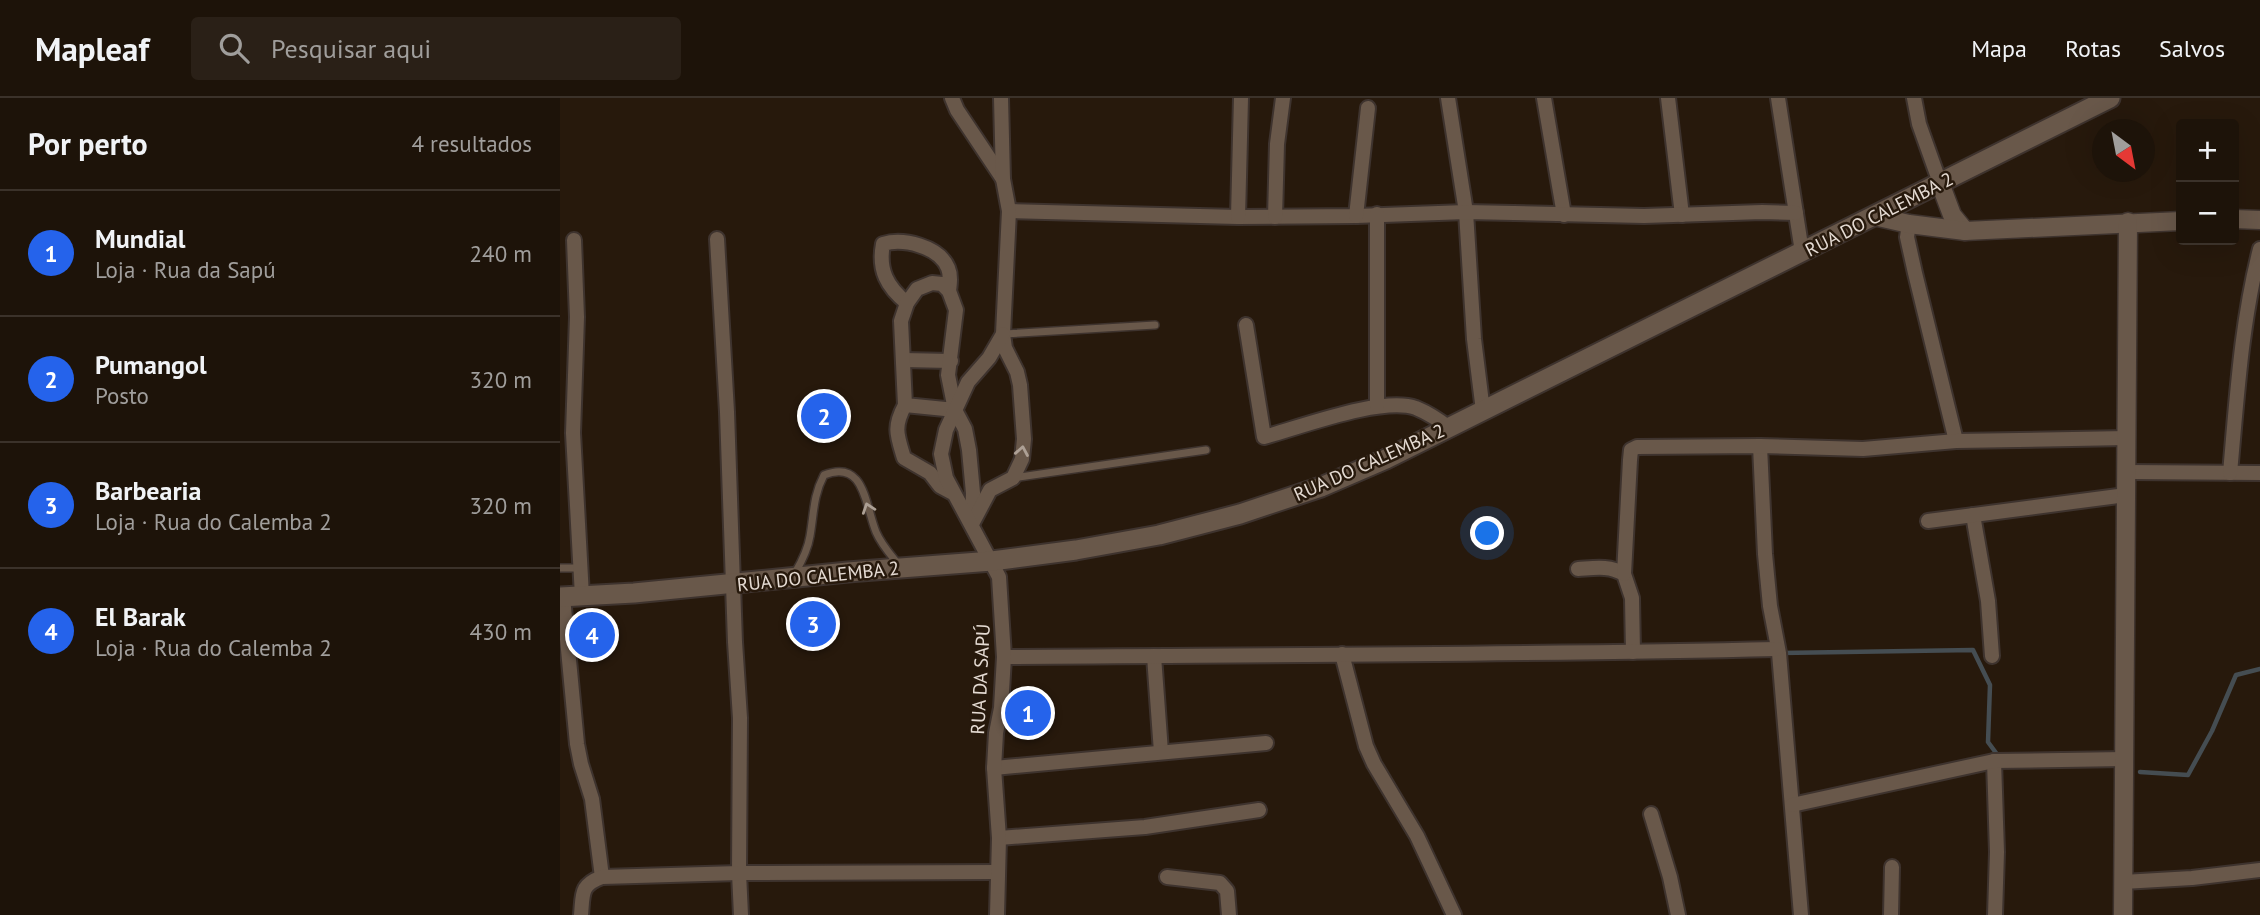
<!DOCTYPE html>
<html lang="pt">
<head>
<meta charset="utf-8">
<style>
  :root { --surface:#1d1309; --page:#2a2017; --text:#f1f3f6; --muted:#a09e9c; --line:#3b322a; --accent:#2563eb }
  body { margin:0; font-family:"PT Sans",sans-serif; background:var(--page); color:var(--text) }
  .controls { position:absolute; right:21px; top:21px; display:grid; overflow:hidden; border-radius:7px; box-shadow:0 7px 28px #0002 }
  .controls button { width:63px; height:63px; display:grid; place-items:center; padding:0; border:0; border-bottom:2px solid var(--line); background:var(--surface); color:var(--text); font:35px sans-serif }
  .compass { position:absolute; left:1532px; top:21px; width:63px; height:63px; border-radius:50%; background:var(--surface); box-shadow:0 7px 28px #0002; rotate:148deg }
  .you { position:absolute; left:928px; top:436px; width:24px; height:24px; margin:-18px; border:5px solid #fff; border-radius:50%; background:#1a73e8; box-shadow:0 0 0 10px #1a73e833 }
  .badge { display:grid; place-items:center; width:46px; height:46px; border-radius:50%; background:var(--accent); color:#fff; font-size:23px; font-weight:700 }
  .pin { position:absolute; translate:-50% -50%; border:4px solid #fff; box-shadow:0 2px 7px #0006 }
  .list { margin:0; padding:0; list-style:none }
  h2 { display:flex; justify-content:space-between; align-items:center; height:91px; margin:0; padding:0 28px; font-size:30px }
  h2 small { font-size:23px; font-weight:400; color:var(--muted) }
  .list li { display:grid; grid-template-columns:46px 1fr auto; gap:21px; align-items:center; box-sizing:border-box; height:126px; padding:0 28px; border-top:2px solid var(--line) }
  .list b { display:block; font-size:26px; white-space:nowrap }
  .list p { margin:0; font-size:23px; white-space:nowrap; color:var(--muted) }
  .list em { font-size:23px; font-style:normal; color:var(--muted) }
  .icon { flex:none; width:38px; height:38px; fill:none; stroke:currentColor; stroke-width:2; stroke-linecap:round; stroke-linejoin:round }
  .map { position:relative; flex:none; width:1700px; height:817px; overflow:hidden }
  header { display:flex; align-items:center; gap:42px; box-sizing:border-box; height:98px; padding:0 35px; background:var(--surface); border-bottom:2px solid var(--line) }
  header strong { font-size:33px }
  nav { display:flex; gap:38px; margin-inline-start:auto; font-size:24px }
  .search { width:490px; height:63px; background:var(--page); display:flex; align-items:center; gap:18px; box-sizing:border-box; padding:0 24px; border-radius:7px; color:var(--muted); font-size:26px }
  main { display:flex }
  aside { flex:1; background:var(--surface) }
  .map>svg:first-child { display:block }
</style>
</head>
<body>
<header>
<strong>Mapleaf</strong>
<div class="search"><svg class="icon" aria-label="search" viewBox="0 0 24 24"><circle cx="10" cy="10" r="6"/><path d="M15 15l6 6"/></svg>Pesquisar aqui</div>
<nav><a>Mapa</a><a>Rotas</a><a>Salvos</a></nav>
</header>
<main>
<aside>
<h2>Por perto<small>4 resultados</small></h2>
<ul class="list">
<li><span class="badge">1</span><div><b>Mundial</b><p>Loja · Rua da Sapú</p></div><em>240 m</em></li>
<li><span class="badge">2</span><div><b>Pumangol</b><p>Posto</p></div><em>320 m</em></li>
<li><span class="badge">3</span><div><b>Barbearia</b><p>Loja · Rua do Calemba 2</p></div><em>320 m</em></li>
<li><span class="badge">4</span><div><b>El Barak</b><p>Loja · Rua do Calemba 2</p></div><em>430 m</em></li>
</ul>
</aside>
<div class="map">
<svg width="1700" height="817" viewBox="0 0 1700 817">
  <rect width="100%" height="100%" fill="#27190c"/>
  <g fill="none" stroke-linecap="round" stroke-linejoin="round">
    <g stroke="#454d52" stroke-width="4.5">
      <path d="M1221,555L1413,552L1430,587L1428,644L1439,659"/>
      <path d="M1580,674L1628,677L1652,633L1676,577L1700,571"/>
    </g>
    <g stroke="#3e332e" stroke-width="10">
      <g id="service">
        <path d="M444,236L595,227"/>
        <path d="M453,380L646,352"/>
        <path d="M0,470H20"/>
        <path d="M235,475C242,463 248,451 250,438C254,415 253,398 264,377C305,361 305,407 316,434C321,446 330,456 338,466"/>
      </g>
    </g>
    <g stroke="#3e332e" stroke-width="18">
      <g id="minor">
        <path d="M392,0L397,12L443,81"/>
        <path d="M888,0L906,114L914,241L923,313"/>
        <path d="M984,0L1004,117"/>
        <path d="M1108,0L1122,117"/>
        <path d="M1218,0L1242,154"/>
        <path d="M1354,0L1359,26L1380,85"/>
        <path d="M449,113L678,119L796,118L906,114L1084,118L1202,114L1236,115"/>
        <path d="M796,118L808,10"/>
        <path d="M678,119L681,0"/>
        <path d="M715,119L717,46L723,0"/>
        <path d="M1349,126L1347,139L1355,175L1396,343"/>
        <path d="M157,141L167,314L175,544L180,620L179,775L181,817"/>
        <path d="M14,142L17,219L13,335L22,498"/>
        <path d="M347,205C327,189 318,172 323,146C343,140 379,148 388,170C391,177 390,185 389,193"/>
        <path d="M686,227L704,339C741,329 822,298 856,310C868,315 879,322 889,330"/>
        <path d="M343,262L391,263"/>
        <path d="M345,307C333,329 337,337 344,360L370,375L380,388L393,395"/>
        <path d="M817,308V116"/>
        <path d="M395,312L345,307L341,223L347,205L357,191L372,185L382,186L389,193L396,212L388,277L395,312L405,331L409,352L413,395L412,421"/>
        <path d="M1200,348L1205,456L1210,508L1219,555L1241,817"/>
        <path d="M1567,374L1700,375"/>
        <path d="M1670,375C1677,299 1681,226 1700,151"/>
        <path d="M1413,417L1428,503L1432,558"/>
        <path d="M1368,423L1566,397"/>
        <path d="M412,426L430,392L453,380L462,361L464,341L460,287L457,274L445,250L443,236L449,113L443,81L441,0"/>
        <path d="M1018,471C1034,470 1049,467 1064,476L1072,500L1073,554"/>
        <path d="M1064,476L1070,362L1071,352L1077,349L1200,348L1303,351L1396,343L1567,340"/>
        <path d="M3,499L17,646L21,666L32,701L42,779"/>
        <path d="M782,556L806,648L814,666L857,738L894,817"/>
        <path d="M594,558L601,654"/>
        <path d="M444,559C702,557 959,557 1217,551"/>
        <path d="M1434,663L1437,754L1435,817"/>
        <path d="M434,670L706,645"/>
        <path d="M1232,707L1434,663L1564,661"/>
        <path d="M1091,716L1110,779L1118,817"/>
        <path d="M439,740L585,729L699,712"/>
        <path d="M607,779L660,785L667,793L669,817"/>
        <path d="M1563,784L1632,780L1700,772"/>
        <path d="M21,817C23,796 20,787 42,779L179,775L438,774"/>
        <path d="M437,817L439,740L434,670L436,635L441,610L444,559L439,479L386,380L381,356L386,332L408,284L429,260L443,236"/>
        <path d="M1331,817L1332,769"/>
      </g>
    </g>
    <g stroke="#3e332e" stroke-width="21">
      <g id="tertiary">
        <path d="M1380,85L1392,117L1405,133"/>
        <path d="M1314,118L1349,126L1405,133L1621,123"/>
        <path d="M1674,121L1700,122"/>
        <path d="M1563,817L1568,124"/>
      </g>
    </g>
    <g stroke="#3e332e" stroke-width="23">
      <path id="secondary" d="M0,499L74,495L288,474L432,463L516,452L599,437L680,416L761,389L826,361L1550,0"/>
    </g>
    <use href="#service" stroke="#69584a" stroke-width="7"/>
    <use href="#minor" stroke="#69584a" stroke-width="14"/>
    <use href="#tertiary" stroke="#69584a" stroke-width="18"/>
    <use href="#secondary" stroke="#69584a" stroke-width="19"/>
  </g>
  <defs><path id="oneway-chevron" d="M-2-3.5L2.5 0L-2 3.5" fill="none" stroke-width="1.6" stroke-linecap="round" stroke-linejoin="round" transform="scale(1.75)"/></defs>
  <g stroke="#ada095">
    <use href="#oneway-chevron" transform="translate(462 353) rotate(-80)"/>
    <use href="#oneway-chevron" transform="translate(308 410) rotate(-109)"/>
  </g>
  <g text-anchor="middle" stroke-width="5" stroke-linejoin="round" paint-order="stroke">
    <g font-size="19" fill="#e5dbd3" stroke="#27190c">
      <text transform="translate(1319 116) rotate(-27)" y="7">RUA DO CALEMBA 2</text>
      <text transform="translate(809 364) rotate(-24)" y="7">RUA DO CALEMBA 2</text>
      <text transform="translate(258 478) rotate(-6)" y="7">RUA DO CALEMBA 2</text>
      <text transform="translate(420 581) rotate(-87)" y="7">RUA DA SAPÚ</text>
    </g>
  </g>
</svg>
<div class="controls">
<button>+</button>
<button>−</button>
</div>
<svg class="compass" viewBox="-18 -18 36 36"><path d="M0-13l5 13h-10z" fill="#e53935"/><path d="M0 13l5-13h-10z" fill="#a09e9c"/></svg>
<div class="you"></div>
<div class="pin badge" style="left:468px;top:615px">1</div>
<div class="pin badge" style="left:264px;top:318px">2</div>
<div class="pin badge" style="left:253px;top:526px">3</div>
<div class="pin badge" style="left:32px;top:537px">4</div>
</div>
</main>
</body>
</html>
